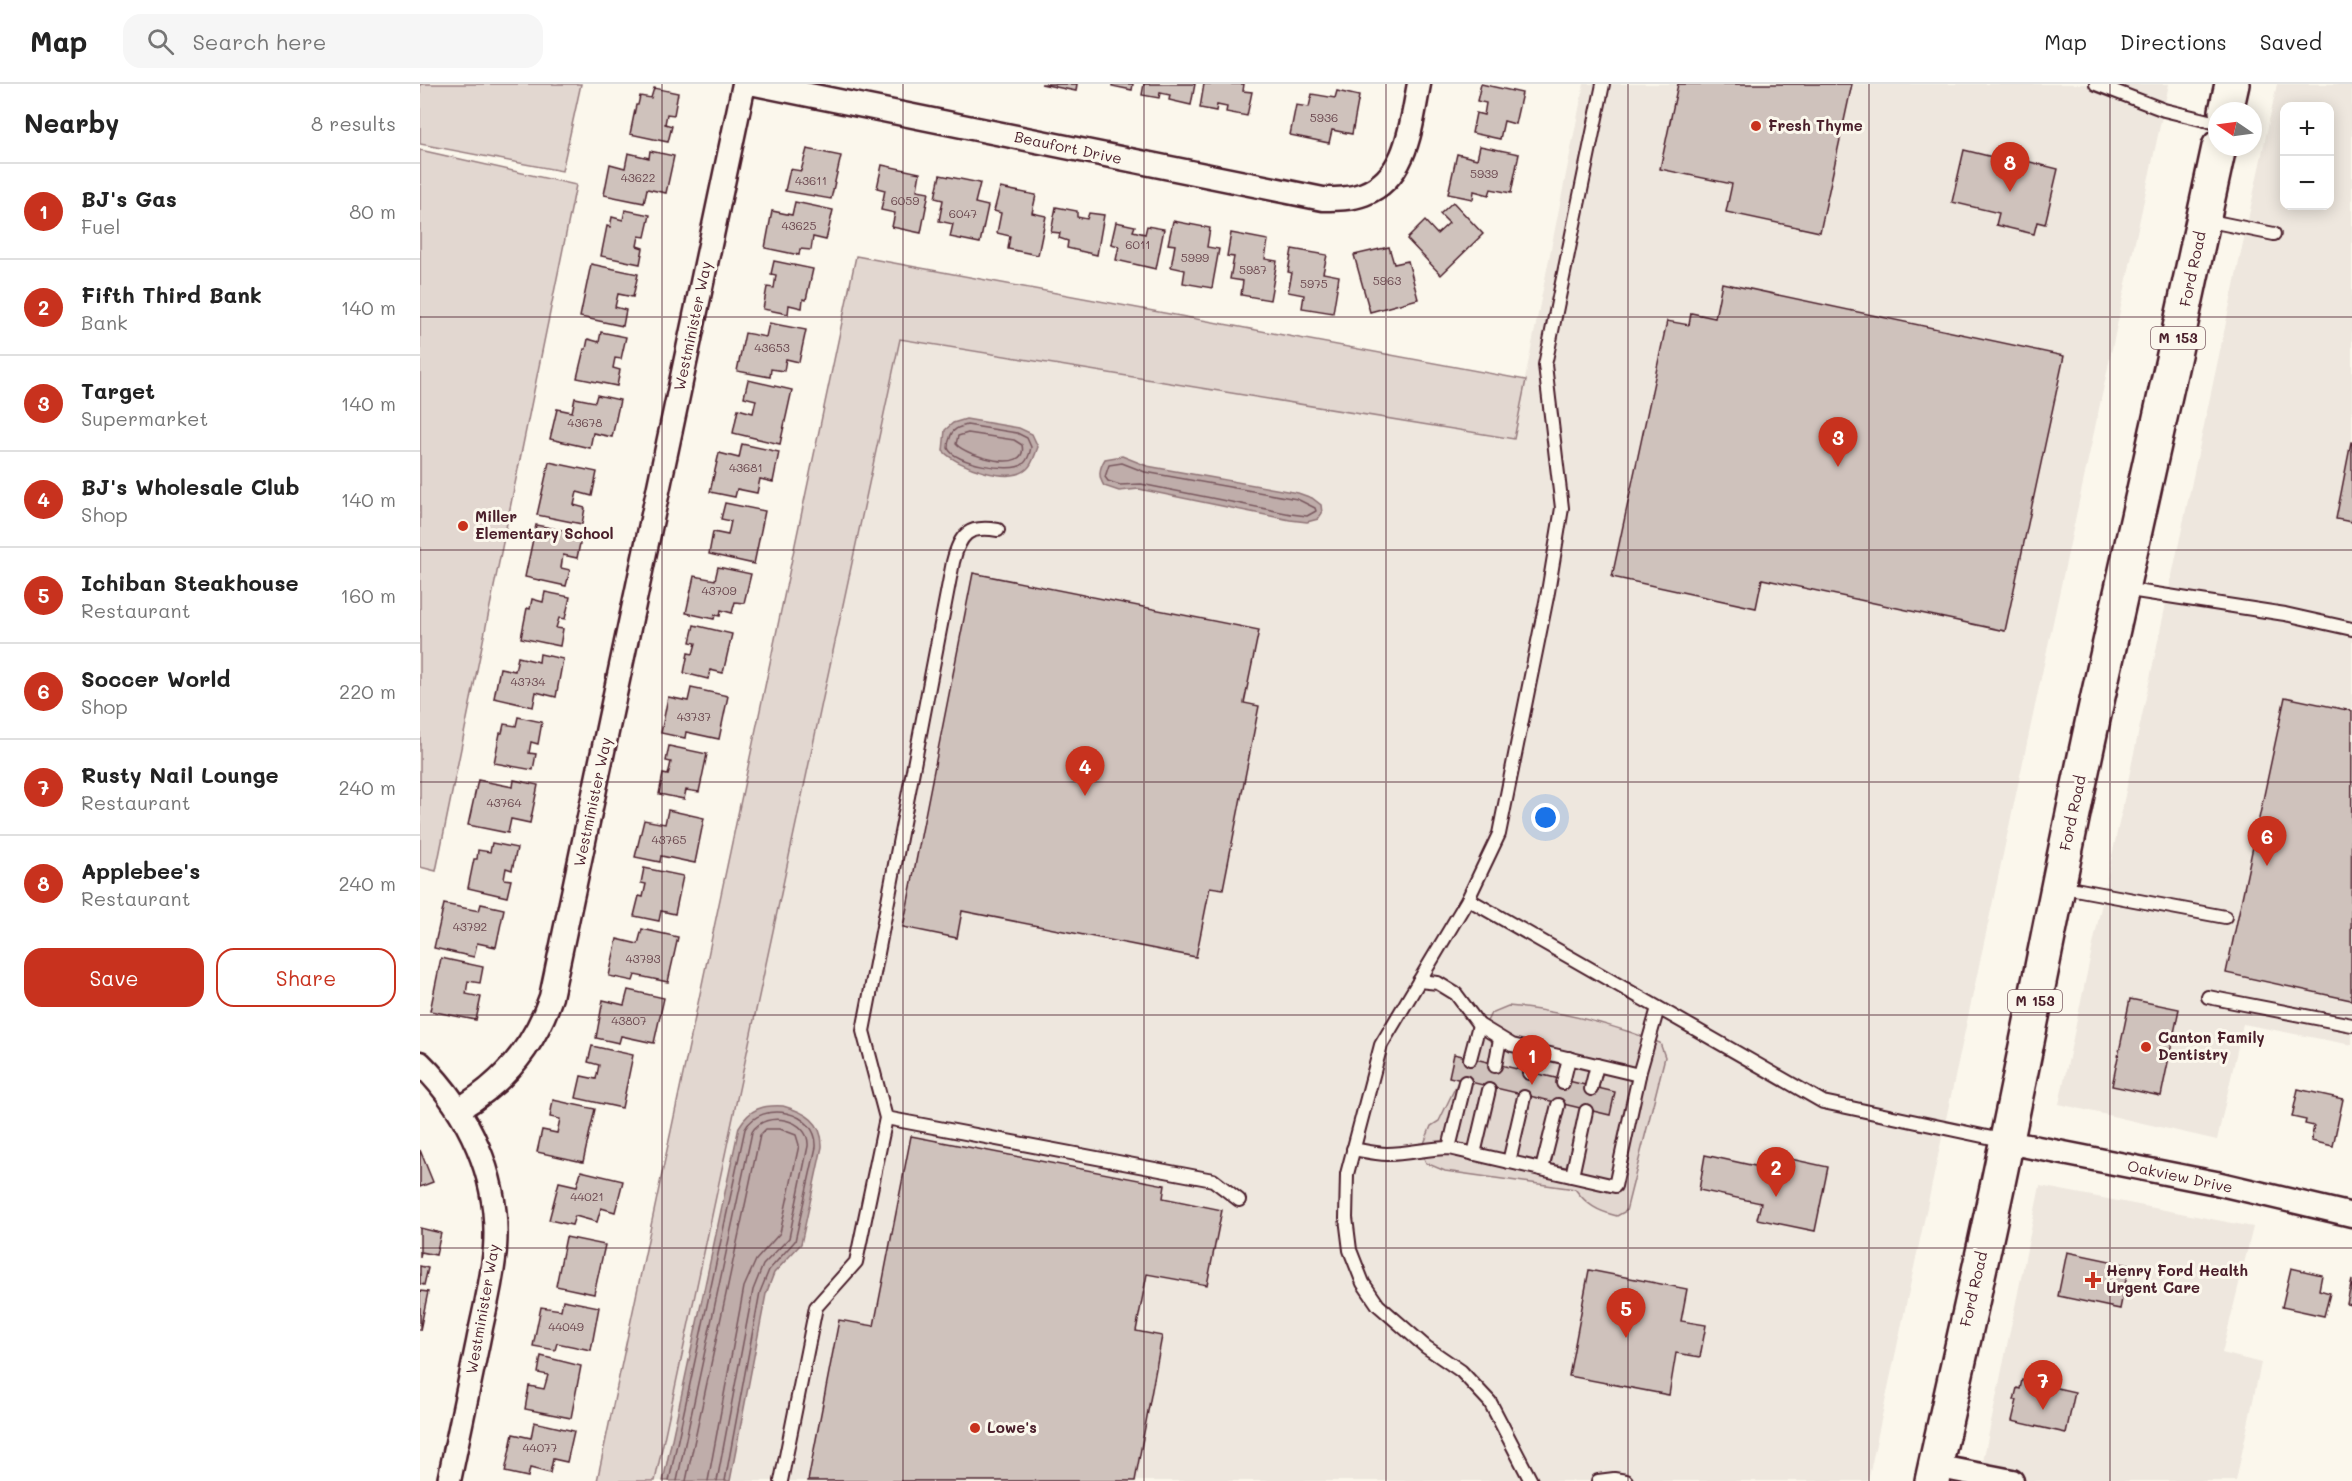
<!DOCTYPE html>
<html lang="en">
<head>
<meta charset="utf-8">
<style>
  :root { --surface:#fff; --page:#f6f6f6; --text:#222; --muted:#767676; --line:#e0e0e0; --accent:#c8321e }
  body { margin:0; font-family:Mali,sans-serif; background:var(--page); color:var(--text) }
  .controls { position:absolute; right:18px; top:18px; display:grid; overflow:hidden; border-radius:12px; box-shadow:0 3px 15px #0003 }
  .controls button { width:54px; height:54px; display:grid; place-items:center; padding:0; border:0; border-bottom:2px solid var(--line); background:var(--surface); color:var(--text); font:30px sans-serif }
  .compass { position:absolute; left:1788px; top:18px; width:54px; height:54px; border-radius:50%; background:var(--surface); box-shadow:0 3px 15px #0003; rotate:283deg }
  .you { position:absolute; left:1126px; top:734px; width:21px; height:21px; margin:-15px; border:4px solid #fff; border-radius:50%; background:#1a73e8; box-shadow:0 0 0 9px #1a73e833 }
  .badge { display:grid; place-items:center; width:39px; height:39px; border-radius:50%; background:var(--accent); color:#fff; font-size:20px; font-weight:700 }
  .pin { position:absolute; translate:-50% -50px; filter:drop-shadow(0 2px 3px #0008) }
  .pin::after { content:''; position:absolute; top:32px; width:21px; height:18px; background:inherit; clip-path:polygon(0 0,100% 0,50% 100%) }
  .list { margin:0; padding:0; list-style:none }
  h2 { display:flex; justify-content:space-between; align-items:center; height:78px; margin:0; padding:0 24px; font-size:26px }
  h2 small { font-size:20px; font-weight:400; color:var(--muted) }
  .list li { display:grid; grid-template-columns:39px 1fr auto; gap:18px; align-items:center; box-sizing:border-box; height:96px; padding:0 24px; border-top:2px solid var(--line) }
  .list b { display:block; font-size:22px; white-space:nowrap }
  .list p { margin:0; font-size:20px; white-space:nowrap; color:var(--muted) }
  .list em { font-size:20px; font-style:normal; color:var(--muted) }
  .actions { display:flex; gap:12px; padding:18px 24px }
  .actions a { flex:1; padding:14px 0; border:2px solid var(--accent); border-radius:18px; text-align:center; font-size:21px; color:var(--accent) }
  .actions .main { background:var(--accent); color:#fff }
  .icon { flex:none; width:33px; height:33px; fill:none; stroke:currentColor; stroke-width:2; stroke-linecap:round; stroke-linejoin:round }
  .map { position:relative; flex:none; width:1932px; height:1397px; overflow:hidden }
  header { display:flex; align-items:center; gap:36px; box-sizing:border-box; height:84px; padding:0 30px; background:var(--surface); border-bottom:2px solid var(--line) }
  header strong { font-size:28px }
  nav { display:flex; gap:33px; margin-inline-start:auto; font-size:21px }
  .search { width:420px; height:54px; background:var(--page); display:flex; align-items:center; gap:15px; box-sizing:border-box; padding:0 21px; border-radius:18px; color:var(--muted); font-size:22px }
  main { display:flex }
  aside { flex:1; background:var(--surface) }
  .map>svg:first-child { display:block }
</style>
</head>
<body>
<header>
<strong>Map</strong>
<div class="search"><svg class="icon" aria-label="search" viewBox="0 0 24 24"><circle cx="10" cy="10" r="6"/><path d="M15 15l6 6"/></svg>Search here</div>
<nav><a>Map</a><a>Directions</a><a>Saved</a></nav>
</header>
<main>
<aside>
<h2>Nearby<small>8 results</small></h2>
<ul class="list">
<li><span class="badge">1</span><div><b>BJ's Gas</b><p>Fuel</p></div><em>80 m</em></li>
<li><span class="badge">2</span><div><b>Fifth Third Bank</b><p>Bank</p></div><em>140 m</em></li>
<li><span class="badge">3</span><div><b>Target</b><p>Supermarket</p></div><em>140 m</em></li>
<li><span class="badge">4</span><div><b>BJ's Wholesale Club</b><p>Shop</p></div><em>140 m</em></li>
<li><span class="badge">5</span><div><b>Ichiban Steakhouse</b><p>Restaurant</p></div><em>160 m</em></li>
<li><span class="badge">6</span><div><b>Soccer World</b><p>Shop</p></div><em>220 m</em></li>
<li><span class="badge">7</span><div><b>Rusty Nail Lounge</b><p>Restaurant</p></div><em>240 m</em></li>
<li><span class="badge">8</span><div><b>Applebee's</b><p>Restaurant</p></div><em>240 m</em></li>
</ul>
<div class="actions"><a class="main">Save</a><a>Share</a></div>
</aside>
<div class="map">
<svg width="1932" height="1397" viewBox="0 0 1932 1397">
  <rect width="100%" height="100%" fill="#fbf7ec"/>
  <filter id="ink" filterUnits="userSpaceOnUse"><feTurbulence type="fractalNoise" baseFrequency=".0167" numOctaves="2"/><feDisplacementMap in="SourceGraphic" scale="12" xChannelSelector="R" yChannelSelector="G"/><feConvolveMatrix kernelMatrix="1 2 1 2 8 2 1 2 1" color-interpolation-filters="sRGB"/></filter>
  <g filter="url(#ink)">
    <g fill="#eee7de" fill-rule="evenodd">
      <path d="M1164,0H1749L1448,1397H235L480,255L1093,355Z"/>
      <path d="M1857,0H1932V961L1823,940L1797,1056L1639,1020ZM1864,22H1910V122H1864Z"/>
      <path d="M1620,1102L1833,1143L1802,1269L1841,1279L1816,1397H1559Z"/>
    </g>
    <g fill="#e2d7d0" stroke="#967b7e" stroke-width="1.5">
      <path d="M0,0H161L142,87L0,60Z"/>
      <path d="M0,66L156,101L16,787L0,783Z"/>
      <path d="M436,172L1106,296L1094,355L480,255L235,1397H177Z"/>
      <path d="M1088,922C1139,927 1192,940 1240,959L1245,973L1206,1127L1197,1132C1177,1127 1167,1121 1155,1105L1025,1087L1006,1079L1001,1067L1011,1042L1019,1037L1071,929Z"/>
    </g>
    <g fill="#bfadaa" stroke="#907477" stroke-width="1.5">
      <path d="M546,335L599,344L612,350L618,363C615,370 613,380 607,385C590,401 538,383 523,367L525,346L533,339Z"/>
      <path d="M702,372L727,382L878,409L892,414L901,421L902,429L898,435L887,438L870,436L719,405L699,407L684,402C678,392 679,385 685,375Z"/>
      <path d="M363,1022C385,1028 403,1038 402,1063L381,1160L354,1189L346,1210L310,1397H243L319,1043C330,1024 343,1021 363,1022Z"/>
    </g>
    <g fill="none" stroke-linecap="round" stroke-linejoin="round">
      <g stroke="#79585e" stroke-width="1.5">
        <path d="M547,341L597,349L607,354L611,363C610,369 608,376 603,380C592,390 533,379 528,364C528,361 529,356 530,354C532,345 539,343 547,341Z"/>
        <path d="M548,349L594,356L602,361C609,391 546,372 536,360L538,352Z"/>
        <path d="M702,379L725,388L877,415L895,424L896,427L887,432L871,430L721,400L700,401L688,397L685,393L689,381Z"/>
        <path d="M249,1397L325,1045C341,1015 398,1027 396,1063L375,1157L349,1186L340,1208L305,1397"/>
        <path d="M257,1397L332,1048C345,1025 390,1035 388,1062L369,1154L343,1181L333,1206L297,1397"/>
        <path d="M266,1397L340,1051L346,1045H360L376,1051L379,1061L360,1149L336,1176L324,1203L288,1397"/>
      </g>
    </g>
    <g fill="#cfc2bc" stroke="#4a1f2b" stroke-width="1.5">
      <path d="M621,0H657L656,7Z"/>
      <path d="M692,0H713L712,6L692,2Z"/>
      <path d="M724,0H775L771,21L749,16L750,11L740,9L739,14L722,11Z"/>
      <path d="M784,0H824L823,7L832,8L827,32L806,28L807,23L797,21L796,27L780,24Z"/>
      <path d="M1061,0L1102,9L1095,40L1084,37L1080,55L1052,49L1056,29L1064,31L1066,19L1057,17Z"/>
      <path d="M1258,0H1432L1400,148L1306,128L1312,100L1240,85Z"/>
      <path d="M234,4L258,9L254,31L247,30L245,40L252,42L248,58L210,50L216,21H218L220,12L231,14Z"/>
      <path d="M917,7L939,12L932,50L912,46L909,59L870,51L876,21L889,23L892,10L915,14Z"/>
      <path d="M1060,62L1099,70L1091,109L1071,105L1069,111L1054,107L1053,115L1028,110L1037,70L1057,75Z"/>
      <path d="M387,65L421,72L411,115L365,107L370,85L381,87Z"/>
      <path d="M1544,66L1589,77L1590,73L1638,85L1625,140L1617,138L1614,150L1576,141L1579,129L1532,118Z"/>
      <path d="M230,67L254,72L246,109L227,105L224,119L184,111L190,80L205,84L208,69L229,74Z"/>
      <path d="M462,81L500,89L497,106L509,108L501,149L472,143L475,129L461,126L465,106L457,104Z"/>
      <path d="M520,91L560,99L555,119L568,122L560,159L530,153L533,140L519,137L523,116L515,114Z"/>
      <path d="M580,104L616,111L612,129L626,132L618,171L588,165L590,152L577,149L581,129L574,127Z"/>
      <path d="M375,118L413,126L406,156L393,153L391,166L380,165L379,171L345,164L352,127L372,131Z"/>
      <path d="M1033,118L1063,150L1021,191L987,155L1005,137L1017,150L1029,139L1020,130Z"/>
      <path d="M636,123L657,127V133L667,135L669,129L684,131L677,171L647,164L648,157L639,154L640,149L631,148Z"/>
      <path d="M205,126L230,131L225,153L219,152L217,162L223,164L220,180L181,172L187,142L190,143L192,133L203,136Z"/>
      <path d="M753,137L790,144L787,163L799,165L792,204L763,199L765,186L751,183L755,161L748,160Z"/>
      <path d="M696,138L715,142L713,147L725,150L727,142L744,145L736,185L696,176L699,162L691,160Z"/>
      <path d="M811,149L848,156L845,175L857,177L850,216L821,211L823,197L810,195L814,173L807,172Z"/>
      <path d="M969,163L974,180L988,177L998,215L950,228L934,171Z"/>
      <path d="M872,165L907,171L903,189L919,192L913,229L882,224L884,211L868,208L872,189L868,188Z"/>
      <path d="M354,177L393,185L386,216L383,215L382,224L369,221L368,230L343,225L347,203L354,204L356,191L351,190Z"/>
      <path d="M171,180L218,190L213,213L198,210L195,223L206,226L203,242L160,233Z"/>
      <path d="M1302,199L1644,272L1585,547L1342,495L1336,524L1192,493L1247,237L1269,241L1271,229L1295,234Z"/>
      <path d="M349,239L386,246L379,278L366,275L364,287L351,285L350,293L317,287L325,249L346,253Z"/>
      <path d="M181,248L206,253L201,275L195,274L193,284L200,286L197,302L157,294L164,265H166L168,255L179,258Z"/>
      <path d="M328,296L372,306L360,360L313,349L318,325L333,329L336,316L324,313Z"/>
      <path d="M177,311L200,316L192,353L173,349L170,364L130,355L137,325L152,328L155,314L175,318Z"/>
      <path d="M1931,358H1932V438L1916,435Z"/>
      <path d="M322,360L359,368L353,398L340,395L337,409L317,405L315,413L290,408L299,369L319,374Z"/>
      <path d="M129,378L177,388L172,412L157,408L154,421L165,424L162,440L117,431Z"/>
      <path d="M305,419L345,427L334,480L289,470L293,448L308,451L311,437L301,435Z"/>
      <path d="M116,441L162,450L157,474L143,471L141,484L150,486L146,502L105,493Z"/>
      <path d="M298,483L331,490L324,519L315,518L312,529L301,526L300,532L295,531L294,535L266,529L274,492L295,496Z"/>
      <path d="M553,489L839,546L824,619L839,622L803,805L790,803L776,873L542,827L537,854L483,843Z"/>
      <path d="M125,508L150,513L145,535L139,534L136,544L143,545L140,562L101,554L107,524L110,525L112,515L123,518Z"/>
      <path d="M274,541L312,550L303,589L290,586L288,595L264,589L268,569L273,570L276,559L270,558Z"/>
      <path d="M120,570L143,575L136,613L116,608L113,623L74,614L80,584L95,587L98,573L119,578Z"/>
      <path d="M271,604L308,612L299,655L266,648L265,654L241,649L248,613L268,617Z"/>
      <path d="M1865,613L1932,627L1931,916L1806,889Z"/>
      <path d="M98,633L122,638L118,660L111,658L109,669L116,670L113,686L74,679L80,649H82L84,640L96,642Z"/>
      <path d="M249,662L287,670L279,708L266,706L264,715L239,710L243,690L248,691L251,678L246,677Z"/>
      <path d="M58,696L93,703L94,696L118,701L110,739L91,735L88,749L48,741Z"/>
      <path d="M248,726L284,734L275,779L241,772L240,778L215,773L224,736L245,740Z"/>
      <path d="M72,759L97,764L92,786L86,784L84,795L91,796L87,813L48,804L54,775H57L58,766L70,768Z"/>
      <path d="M224,784L263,792L255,830L241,827L239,837L214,832L219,812L223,813L226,800L221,799Z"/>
      <path d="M24,820L59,827L61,820L84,825L76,863L57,859L54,873L14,864Z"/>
      <path d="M222,845L258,853L248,898L215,891L213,897L189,892L197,855L218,860Z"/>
      <path d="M21,874L63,883L60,899L48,897L46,910L61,913L56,936L10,927Z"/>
      <path d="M208,906L244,914L234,959L201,952L199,959L176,954L183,916L204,921Z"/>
      <path d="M1710,915L1759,925L1741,1012L1692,1002Z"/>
      <path d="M172,962L213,971L202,1024L156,1014L161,992L176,995L179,981L168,978Z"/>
      <path d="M1034,970L1195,1008L1190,1031L1029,993Z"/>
      <path d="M1878,1005L1923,1015L1913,1062L1891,1057L1894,1042L1885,1040L1886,1036L1872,1033Z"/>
      <path d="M133,1016L175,1025L163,1078L117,1068L122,1046L137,1049L140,1035L130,1033Z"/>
      <path d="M491,1052L745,1101L743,1114L802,1126L787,1201L727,1190L716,1247L742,1252L715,1397H388L419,1236L454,1242Z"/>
      <path d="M0,1066L13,1098L0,1103Z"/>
      <path d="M1285,1071L1349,1085L1352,1071L1408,1083L1395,1147L1337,1135L1341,1119L1279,1106Z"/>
      <path d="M161,1087L203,1097L195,1128L181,1124L177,1138L155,1132L152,1141L129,1136L139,1098L157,1102Z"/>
      <path d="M0,1144L21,1149L16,1171L1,1168L0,1174Z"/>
      <path d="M146,1153L185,1161L174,1210L136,1202Z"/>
      <path d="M1647,1168L1709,1181L1700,1225L1638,1212Z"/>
      <path d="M0,1182L8,1184L4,1201L0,1200Z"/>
      <path d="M1871,1184L1902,1191L1899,1206L1910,1209L1904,1232L1862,1223Z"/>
      <path d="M1169,1186L1267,1205L1261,1237L1286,1241L1280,1273L1256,1269L1249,1311L1149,1292Z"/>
      <path d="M1932,1196V1221L1927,1220Z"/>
      <path d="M0,1207L8,1208L0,1246Z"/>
      <path d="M143,1216L179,1223L171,1266L137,1259L135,1266L113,1262L121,1223L141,1226Z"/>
      <path d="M121,1272L161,1282L151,1334L105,1325L109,1302L124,1305L128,1291L118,1289Z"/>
      <path d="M1602,1296L1655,1308L1646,1349L1592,1337L1597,1316H1594L1597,1304L1600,1305Z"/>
      <path d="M114,1338L154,1347L147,1378L133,1375L130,1389L110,1384L108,1393L85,1388L93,1350L111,1354Z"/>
    </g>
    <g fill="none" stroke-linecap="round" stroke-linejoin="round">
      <g stroke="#4a1f2b" stroke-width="16">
        <g id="service">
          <path d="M1183,0L1125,281L1142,424L1128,508L1079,750L1048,815L1403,1018L1586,1057"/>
          <path d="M1676,0L1744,26L1797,39"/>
          <path d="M1785,136L1854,150"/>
          <path d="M1703,505L1865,530L1932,545"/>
          <path d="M1639,802L1805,833"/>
          <path d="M1048,815L961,961L927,1090L926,1134L930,1166L943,1199L958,1221L1006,1263L1041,1287L1070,1318L1111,1397"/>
          <path d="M999,897L1018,899L1036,910L1059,941L1092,961L1219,991"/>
          <path d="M1788,913L1932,941"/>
          <path d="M1050,975L1059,941"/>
          <path d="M1075,982L1080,955"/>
          <path d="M1109,989L1114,966"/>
          <path d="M1143,999L1149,974"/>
          <path d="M1171,1005L1177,981"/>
          <path d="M466,1034L793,1096L819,1116"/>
          <path d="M1029,1064L1045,998"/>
          <path d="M933,1065C944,1067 956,1070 967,1070C988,1070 1008,1064 1029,1064L1195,1102L1220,987L1238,924"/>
          <path d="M1054,1070L1069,1006"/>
          <path d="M1089,1078L1104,1013"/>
          <path d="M1122,1085L1138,1021"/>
          <path d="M1152,1092L1166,1027"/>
          <path d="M361,1397L396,1223L436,1178L466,1034L443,947L533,478C540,450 548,441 578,446"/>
          <path d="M1178,1397L1194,1395L1206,1397"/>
        </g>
      </g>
      <g stroke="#4a1f2b" stroke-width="27">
        <g id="minor">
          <path d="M335,0L903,115C917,115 931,115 944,110C988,93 991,40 999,0"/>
          <path d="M0,979C49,1027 80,1094 75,1164C73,1196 64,1227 58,1258C48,1304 39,1351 29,1397"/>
          <path d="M39,1025C84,999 114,963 131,913L324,0"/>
          <path d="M1587,1058L1796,1099L1932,1131"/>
          <path d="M1515,1382L1592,1397"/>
        </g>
      </g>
      <g stroke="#4a1f2b" stroke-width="38">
        <g id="primary">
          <path d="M1806,27L1812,0"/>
          <path d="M1512,1397C1537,1283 1564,1170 1587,1055C1619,903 1647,750 1681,599C1721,420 1761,242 1799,63"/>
        </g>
      </g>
      <use href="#service" stroke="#fbf7ec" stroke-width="12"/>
      <use href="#minor" stroke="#fbf7ec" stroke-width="22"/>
      <use href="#primary" stroke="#fbf7ec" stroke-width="33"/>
    </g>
  </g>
  <path fill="none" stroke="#4a1f2b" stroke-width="1.5" stroke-opacity="0.55" d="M242,0V1397M483,0V1397M724,0V1397M966,0V1397M1208,0V1397M1449,0V1397M1690,0V1397M0,233H1932M0,466H1932M0,698H1932M0,931H1932M0,1164H1932"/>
  <g fill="#c8321e" stroke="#fbf7ec" stroke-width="2">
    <circle cx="1336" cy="42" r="6"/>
    <circle cx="43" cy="442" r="6"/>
    <circle cx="1726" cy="963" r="6"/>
    <path d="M1670 1187h6v6h6v6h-6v6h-6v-6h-6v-6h6z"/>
    <circle cx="555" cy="1344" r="6"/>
  </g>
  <g text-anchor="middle" stroke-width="6" stroke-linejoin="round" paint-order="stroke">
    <g font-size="12" fill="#6b484f">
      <text x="904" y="38">5936</text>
      <text x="1064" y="94">5939</text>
      <text x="218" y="98">43622</text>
      <text x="391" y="101">43611</text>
      <text x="485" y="121">6059</text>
      <text x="543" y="134">6047</text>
      <text x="379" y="146">43625</text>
      <text x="718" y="165">6011</text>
      <text x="775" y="178">5999</text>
      <text x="833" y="190">5987</text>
      <text x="967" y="201">5963</text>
      <text x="894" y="204">5975</text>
      <text x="352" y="268">43653</text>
      <text x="165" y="343">43678</text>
      <text x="326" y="388">43681</text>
      <text x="299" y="511">43709</text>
      <text x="108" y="602">43734</text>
      <text x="274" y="637">43737</text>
      <text x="84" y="723">43764</text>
      <text x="249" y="760">43765</text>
      <text x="50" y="847">43792</text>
      <text x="223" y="879">43793</text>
      <text x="209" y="941">43807</text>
      <text x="167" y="1117">44021</text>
      <text x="146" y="1247">44049</text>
      <text x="120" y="1368">44077</text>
    </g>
    <g fill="#fbf7ec" stroke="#7f6065" stroke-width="1.5">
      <rect x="1731" y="243" width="54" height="22" rx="4.5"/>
      <rect x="1588" y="906" width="54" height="22" rx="4.5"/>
    </g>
    <g font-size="14" font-weight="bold" fill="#4a1f2b">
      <text x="1758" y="259">M 153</text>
      <text x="1615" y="922">M 153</text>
    </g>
    <g font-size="15" font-weight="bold" fill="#4a1f2b" stroke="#fbf7ec" text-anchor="start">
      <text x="1348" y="47">Fresh Thyme</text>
      <text x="55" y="438">Miller<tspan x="55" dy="17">Elementary School</tspan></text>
      <text x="1738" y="959">Canton Family<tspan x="1738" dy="17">Dentistry</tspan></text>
      <text x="1686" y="1192">Henry Ford Health<tspan x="1686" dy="17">Urgent Care</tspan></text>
      <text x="567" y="1349">Lowe's</text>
    </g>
    <g font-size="15" fill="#4a1f2b" stroke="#fbf7ec">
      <text transform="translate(648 64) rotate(12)" y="5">Beaufort Drive</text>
      <text transform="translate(1773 185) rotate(-78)" y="5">Ford Road</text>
      <text transform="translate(273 242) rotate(-78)" y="5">Westminister Way</text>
      <text transform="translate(173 718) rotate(-78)" y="5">Westminister Way</text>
      <text transform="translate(1653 729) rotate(-78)" y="5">Ford Road</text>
      <text transform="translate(1760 1093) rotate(12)" y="5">Oakview Drive</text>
      <text transform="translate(1554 1205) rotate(-77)" y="5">Ford Road</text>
      <text transform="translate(63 1225) rotate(-80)" y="5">Westminister Way</text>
    </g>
  </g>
</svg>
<div class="controls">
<button>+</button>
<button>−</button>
</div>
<svg class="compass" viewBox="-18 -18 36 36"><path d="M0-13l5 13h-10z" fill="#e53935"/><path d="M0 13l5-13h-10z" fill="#767676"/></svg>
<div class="you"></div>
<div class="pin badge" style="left:1112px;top:1001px">1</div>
<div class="pin badge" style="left:1356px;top:1113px">2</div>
<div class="pin badge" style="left:1418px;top:383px">3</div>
<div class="pin badge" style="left:665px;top:712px">4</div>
<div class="pin badge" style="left:1206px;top:1254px">5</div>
<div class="pin badge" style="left:1847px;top:782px">6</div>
<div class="pin badge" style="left:1623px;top:1326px">7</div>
<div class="pin badge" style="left:1590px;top:108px">8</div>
</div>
</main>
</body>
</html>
